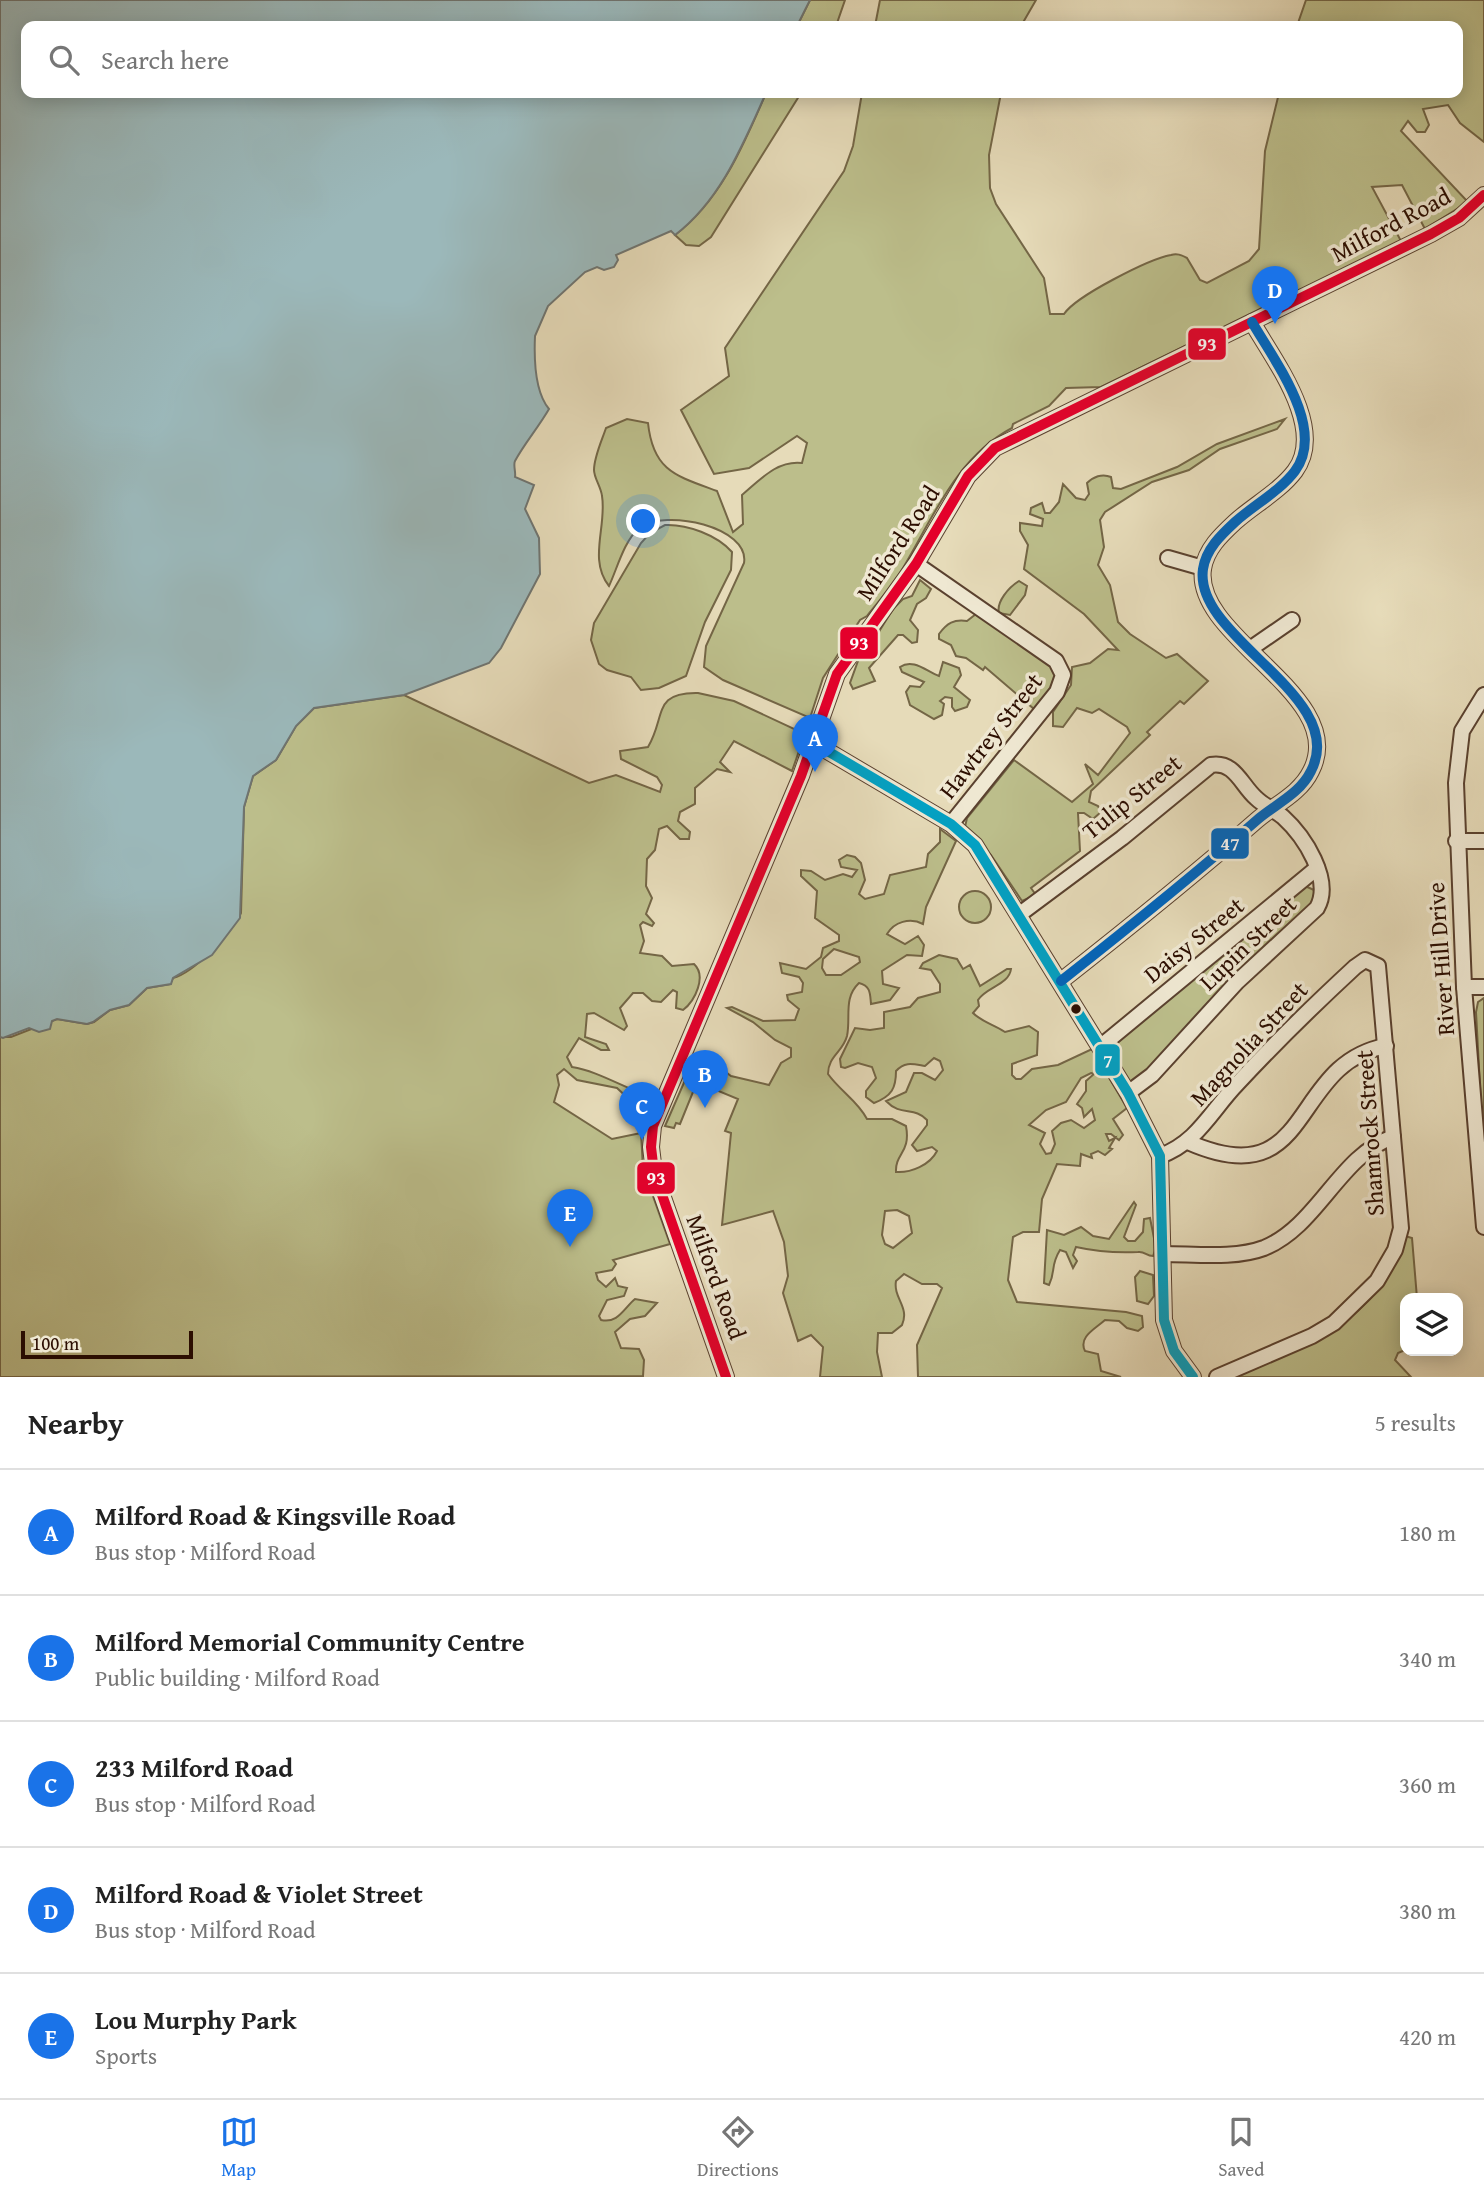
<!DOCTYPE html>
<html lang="en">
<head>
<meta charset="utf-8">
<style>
  :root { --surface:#fff; --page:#f2f2f2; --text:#222; --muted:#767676; --line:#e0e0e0; --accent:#1a73e8 }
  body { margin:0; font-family:"Gentium Book Plus",serif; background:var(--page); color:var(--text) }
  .controls { position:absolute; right:21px; bottom:21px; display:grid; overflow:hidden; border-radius:14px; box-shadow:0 4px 18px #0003 }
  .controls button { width:63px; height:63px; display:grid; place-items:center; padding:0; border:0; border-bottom:2px solid var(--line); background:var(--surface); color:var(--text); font:35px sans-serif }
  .scale { position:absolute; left:21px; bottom:18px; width:172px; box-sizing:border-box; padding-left:7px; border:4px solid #2c0e01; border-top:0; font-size:19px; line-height:24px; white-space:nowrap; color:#2c0e01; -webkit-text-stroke:5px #efe8d2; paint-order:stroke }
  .you { position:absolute; left:644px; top:522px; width:24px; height:24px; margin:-18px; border:5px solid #fff; border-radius:50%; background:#1a73e8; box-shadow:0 0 0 10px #1a73e833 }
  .badge { display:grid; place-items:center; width:46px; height:46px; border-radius:50%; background:var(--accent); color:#fff; font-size:23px; font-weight:700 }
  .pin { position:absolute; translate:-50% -58px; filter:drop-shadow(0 2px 4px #0008) }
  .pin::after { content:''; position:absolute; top:37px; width:24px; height:21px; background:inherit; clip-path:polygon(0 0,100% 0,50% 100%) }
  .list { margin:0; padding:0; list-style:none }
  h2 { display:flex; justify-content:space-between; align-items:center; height:91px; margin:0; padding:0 28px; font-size:30px }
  h2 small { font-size:23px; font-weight:400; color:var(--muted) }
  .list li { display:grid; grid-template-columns:46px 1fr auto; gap:21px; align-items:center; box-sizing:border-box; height:126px; padding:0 28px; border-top:2px solid var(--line) }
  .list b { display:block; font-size:26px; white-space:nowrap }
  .list p { margin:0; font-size:23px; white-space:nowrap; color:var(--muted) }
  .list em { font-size:23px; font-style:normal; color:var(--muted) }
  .icon { flex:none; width:38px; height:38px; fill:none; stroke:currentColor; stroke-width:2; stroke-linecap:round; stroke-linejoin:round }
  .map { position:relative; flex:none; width:1484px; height:1377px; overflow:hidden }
  .search { position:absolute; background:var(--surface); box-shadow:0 4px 18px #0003; left:21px; right:21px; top:21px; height:77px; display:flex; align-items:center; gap:18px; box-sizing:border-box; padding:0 24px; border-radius:14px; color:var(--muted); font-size:26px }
  .sheet { height:721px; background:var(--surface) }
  nav { display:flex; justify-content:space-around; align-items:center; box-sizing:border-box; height:98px; border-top:2px solid var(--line); background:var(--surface); font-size:19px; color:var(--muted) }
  nav a { display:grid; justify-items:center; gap:4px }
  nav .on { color:var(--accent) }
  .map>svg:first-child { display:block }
</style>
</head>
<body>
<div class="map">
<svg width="1484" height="1377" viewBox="0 0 1484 1377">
  <rect width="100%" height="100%" fill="#e6dbb9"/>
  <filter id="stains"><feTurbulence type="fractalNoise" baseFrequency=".00286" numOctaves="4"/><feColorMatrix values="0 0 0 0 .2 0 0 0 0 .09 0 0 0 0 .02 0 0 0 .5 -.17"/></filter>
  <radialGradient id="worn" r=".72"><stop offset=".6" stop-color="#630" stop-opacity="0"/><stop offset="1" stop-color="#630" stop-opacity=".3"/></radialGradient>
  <g fill="#bcbe8b" stroke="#746646" stroke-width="2" fill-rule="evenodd">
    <path d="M810,0H845L836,26H797Z"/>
    <path d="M880,0H1036L1021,26H875Z"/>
    <path d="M1306,0H1484V142L1460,123L1448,105L1423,109L1429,125L1425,132H1417L1408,121L1401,131L1468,202L1425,229L1402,185L1372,187L1401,241L1101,387L1066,388L1049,406L1013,424L1012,428C956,458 934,516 903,568C893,585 879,601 867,616L860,620L823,678L810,718L723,680L704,667L706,646L744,563C750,527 665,508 639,528C624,541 617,569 609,586C588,560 607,526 602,496C601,487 594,478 594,470C594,457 602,440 606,428L627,419L648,423C653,471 676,476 717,491L733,532L743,524L742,495C760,480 777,460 802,463L807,443L797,436L749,468L714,474L681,410L729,376L725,348L844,171L853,146L862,93H1001L989,155L990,188L996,204L1044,278L1050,314H1064C1076,296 1149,259 1171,255C1177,253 1181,255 1187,258L1200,280L1207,283L1249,261L1259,249L1265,151L1279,93H1458V26H1297Z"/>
    <path d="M766,93H801L711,237L699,246L686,245L675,235C721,200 744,144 766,93Z"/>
    <path d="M1285,419L1277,429L1220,449L1189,470L1152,482L1105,512L1100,520L1104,547L1098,565L1110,585L1118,622L1130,634L1166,658L1177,654L1208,681L1184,704L1180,701L1147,732L1150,735L1091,791L1089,802L1098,806L1101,812L1093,819L1084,813H1078L1080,851L1031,888L1036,895L1022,901L991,855L965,827L967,818L1014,760L1072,802L1093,784L1085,764L1098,775L1130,733L1127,727L1099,709L1092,713L1077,708L1063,727L1053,726V712L1071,685L1072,667L1090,663L1108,649L1118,650L1084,614L1024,569L1028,545L1020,531V523L1042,526L1043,519L1030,514L1031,508L1042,503L1045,513H1050L1059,502L1063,484L1076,498L1085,500L1089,494L1087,483C1093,477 1102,473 1111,477L1113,488L1121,489L1177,467L1217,444Z"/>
    <path d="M665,525C687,524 717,535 732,552L731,570L705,622L686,676L659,688L641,690L631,677L607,670L599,664L591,640L594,623L641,543L650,533Z"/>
    <path d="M920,580L931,589L926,598L917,604L910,620L918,630L917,642L912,643L903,635H898L869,668L875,681L853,689L850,683L862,650L877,635L893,609L903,599L912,596Z"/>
    <path d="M1019,581L1027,586L1025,595L1010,615L999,613C996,602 1009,587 1019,581Z"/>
    <path d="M976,614L1053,667C1060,684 1044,696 1034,709L985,667L983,670L966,658L956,656L951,645L939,639V634C947,623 954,619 967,621Z"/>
    <path d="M943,662L959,668L961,675L954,687L970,700L967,707L955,711L952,707V698L945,697L940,701L944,704L942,715L934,719L910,705L906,692L910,686L920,687L924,682L902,672L900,667C913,658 926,671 939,676Z"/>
    <path d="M698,693L734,701L805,734L792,771L734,741L720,762L730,772L717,769L695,788V804L680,812L678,821L690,832L689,839H680L667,826L659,829L655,850L647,859L646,886L652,898L646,914L654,923L652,926L643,922L640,925L644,941L640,953L662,956L672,966L694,964C707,976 695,1001 683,1010L676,1008L677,992L673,990L661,1002L652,1001L643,993H633L620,1008L627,1026L624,1030L594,1013L587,1014L585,1037L606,1044L609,1050H601L579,1038L567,1057L572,1067C598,1071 624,1088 649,1096L651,1099H640L633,1103L617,1088L577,1080L564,1069L557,1075L559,1085L554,1102L612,1139L641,1133L643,1168L670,1244L613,1260L616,1264L612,1270L596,1273L598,1280L606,1287L615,1278L618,1286L627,1288L624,1296L607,1300L599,1316L601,1320C618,1324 624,1308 635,1299L657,1303L645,1316L630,1319L615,1332L621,1348L639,1349L644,1360L643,1376L0,1377V1037H11L57,1019L87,1024L94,1022L110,1010L129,1005L147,988L170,984L173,978C194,973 231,933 241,913L244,807L253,776L276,760L296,726L314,708L404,695L589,783L616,775L660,792L662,785L657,777L621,759L620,751L648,747C666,717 652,692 698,693Z"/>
    <path d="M940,829L956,841L926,907L923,924C910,917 894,922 887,934L905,944L918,936L924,945L922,956L907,955L882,971L883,984L899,988L890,1000L871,1004C870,994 871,986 859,983C843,998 851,1017 847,1036C843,1052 828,1056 828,1074C840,1091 858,1101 867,1119H892L906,1126C911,1153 895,1153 896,1172C911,1173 930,1165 937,1151L932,1147L917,1151L912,1145L927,1125V1120C914,1106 901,1117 886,1101L906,1092L914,1073H922L935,1080L943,1070L940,1061L934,1058L925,1066C913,1064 905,1061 896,1071C896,1088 892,1096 874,1103L866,1097V1091L876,1078L872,1067L858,1063L845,1068L841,1067L840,1059L855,1028L870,1030L884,1028V1012L910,1007L918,998L940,992V984L931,970L920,968L923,963L939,955L957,959L963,969L970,965L980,986L1007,969H1011C1009,985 986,987 978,1000L979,1006L973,1013C982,1022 993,1024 1005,1032L1029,1026L1038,1032L1037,1055L1012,1064V1075L1016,1079H1021L1032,1069L1058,1065L1092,1049L1127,1108L1113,1119L1123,1135L1119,1140L1111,1134H1106L1109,1141L1115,1138L1109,1148L1112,1149L1105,1155L1098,1151L1091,1154L1092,1158L1081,1154L1080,1166L1057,1164L1042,1199L1039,1232H1023L1013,1237L1008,1280L1017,1302L1126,1312L1142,1316L1143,1327L1138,1331L1127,1328L1119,1321L1105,1320C1095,1329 1078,1337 1085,1351L1098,1354L1101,1371L1121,1377H918L917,1345L942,1288L937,1284H922L904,1274L896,1281C893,1298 910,1307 902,1325L892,1333H878L877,1352L882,1377H820L823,1347L811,1335L798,1341L783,1293L788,1276L784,1242L773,1211L722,1225L731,1133L725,1131L738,1099L697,1082L680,1124L676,1123L674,1128L665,1126L693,1062L706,1066L714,1063L731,1076L769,1085L781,1063L791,1057V1048L775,1040L753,1022L727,1008L732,1007L763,1021L795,1020L799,1009L788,1000L787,995L802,992L803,983L799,977L782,973L780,963L806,969L821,957L823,948L839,941V935L815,918L817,891L801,876V870L811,871L825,880L843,874L852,877L857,870L841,867L839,860L847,855L855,857L861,863L865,880L859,894L865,899L884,894L890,875L926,867L928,854L940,842ZM834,949L859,957L860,962L841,975H826L822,968L823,959ZM1091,1073L1094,1074L1086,1081V1091L1077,1104L1082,1108L1084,1117L1092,1109L1095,1120L1084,1128L1071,1120L1061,1123L1052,1131L1055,1144L1051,1153L1046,1154L1040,1144L1045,1133L1029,1125L1046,1110L1066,1102L1081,1078ZM897,1210L909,1216L912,1233L893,1248L885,1244L882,1235L885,1211Z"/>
    <path d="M1305,886L1314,890L1315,901L1161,1059L1130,1083L1111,1050L1112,1044Z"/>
    <circle cx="975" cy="907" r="16"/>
    <path d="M1484,998V1161L1476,1012L1478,1002Z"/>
    <path d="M1134,1202L1136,1205L1124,1237L1128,1241H1135L1143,1232L1144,1219L1150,1218L1156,1248L1153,1256C1146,1256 1145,1251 1138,1252C1118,1253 1094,1251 1076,1247L1073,1255L1077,1261L1073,1268L1066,1252L1060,1250C1050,1266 1056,1271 1049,1285L1044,1283L1047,1230L1064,1235L1081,1227L1093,1236L1109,1239Z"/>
    <path d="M1405,1236L1412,1238L1417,1298H1405V1350L1398,1353L1395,1360L1411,1377H1239C1247,1367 1270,1362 1282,1356C1337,1334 1390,1296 1405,1236Z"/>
    <path d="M1140,1271L1153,1275L1154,1296L1148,1304L1137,1301L1135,1277Z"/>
  </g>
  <path fill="#9bb8ba" stroke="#6f7470" stroke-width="2" d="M0,0H810L797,26H26V93H766C743,144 721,200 675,235L671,231L616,255L618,260L614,267L604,270L597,267L585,272L548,306L535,336C534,358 534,391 549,409C538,428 524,444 515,461C513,465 516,472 515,477L534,485L525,509L539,538L540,574L501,648L489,663L404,695L314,708L296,726L276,760L253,776L244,807L240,918L212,955L173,978L171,984L147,988L129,1005L110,1010L93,1022L87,1024L57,1019L52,1021L50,1029L39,1032L29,1028L3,1038L0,1037Z"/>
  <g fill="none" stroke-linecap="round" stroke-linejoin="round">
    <g stroke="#5a412f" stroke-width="18">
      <g id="minor">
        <path d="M1168,558L1203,568"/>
        <path d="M916,564L1056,661L1063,675L1057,692L951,824"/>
        <path d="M1250,649L1292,620"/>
        <path d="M1484,695L1462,731L1456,783L1464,987L1484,1227"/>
        <path d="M814,743L951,824L975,845L1128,1093L1160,1156L1164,1320L1174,1351L1193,1377"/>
        <path d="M1456,841H1484"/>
        <path d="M1020,914L1122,838L1211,765C1235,761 1241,785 1256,798C1264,806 1275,810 1283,817C1304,836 1333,880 1317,908L1237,982L1152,1075L1128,1093"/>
        <path d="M1061,981C1127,929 1193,876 1257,820C1274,805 1300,794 1311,771C1350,696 1193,638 1203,569C1206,549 1221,535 1235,522C1254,505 1280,491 1295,471C1327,428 1273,359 1252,322"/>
        <path d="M1464,987H1484"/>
        <path d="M1100,1047L1317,868"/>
        <path d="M1188,1142C1315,1198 1288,1064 1386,1046"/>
        <path d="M1160,1156C1197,1143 1211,1111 1237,1084C1274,1044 1315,1004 1355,967L1365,960L1378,966L1401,1228L1395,1250L1377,1281L1334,1323L1312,1336L1217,1377"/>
        <path d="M1163,1254C1195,1254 1235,1259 1264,1248C1318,1226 1339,1156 1393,1137"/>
        <path d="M726,1377L654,1172L651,1147L653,1126L801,776L837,674L916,564L968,476L995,448L1431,234L1459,218L1484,195"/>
      </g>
    </g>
    <use href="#minor" stroke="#efe8d2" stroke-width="14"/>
    <g stroke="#efe8d2" stroke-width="16">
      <path id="bus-1" d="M726,1377L654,1172L651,1147L653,1126L801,776L837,674L916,564L968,476L995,448L1431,234L1459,218L1484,195"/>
    </g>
    <g stroke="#efe8d2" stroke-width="16">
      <path id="bus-2" d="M814,743L951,824L975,845L1128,1093L1160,1156L1164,1320L1174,1351L1193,1377"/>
    </g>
    <g stroke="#efe8d2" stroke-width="16">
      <path id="bus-3" d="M1061,981C1127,929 1193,876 1257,820C1274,805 1300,794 1311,771C1350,696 1193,638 1203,569C1206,549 1221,535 1235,522C1254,505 1280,491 1295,471C1327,428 1273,359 1252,322"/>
    </g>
    <use href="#bus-1" stroke="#e4002b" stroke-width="10"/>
    <use href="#bus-2" stroke="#02a1c4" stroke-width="10"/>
    <use href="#bus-3" stroke="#0065bd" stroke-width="10"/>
  </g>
  <circle fill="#2c0e01" stroke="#efe8d2" stroke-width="2.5" cx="1076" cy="1009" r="6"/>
  <g text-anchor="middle" stroke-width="7" stroke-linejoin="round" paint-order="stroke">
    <g font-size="24" fill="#2c0e01" stroke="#efe8d2">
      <text transform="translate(1391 225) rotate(-28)" y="8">Milford Road</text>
      <text transform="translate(898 543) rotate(-57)" y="8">Milford Road</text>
      <text transform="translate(991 736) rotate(-52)" y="8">Hawtrey Street</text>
      <text transform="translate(1132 797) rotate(-39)" y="8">Tulip Street</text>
      <text transform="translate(1194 940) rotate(-39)" y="8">Daisy Street</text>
      <text transform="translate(1248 943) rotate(-44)" y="8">Lupin Street</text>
      <text transform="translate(1441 959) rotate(-94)" y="8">River Hill Drive</text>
      <text transform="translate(1249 1044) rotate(-47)" y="8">Magnolia Street</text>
      <text transform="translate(1370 1133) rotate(-94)" y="8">Shamrock Street</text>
      <text transform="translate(716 1277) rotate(70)" y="8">Milford Road</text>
    </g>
  </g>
  <g stroke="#efe8d2" stroke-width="2.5">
    <rect x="1187" y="327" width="40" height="34" rx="7" fill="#e4002b"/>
    <rect x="839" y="626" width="40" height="34" rx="7" fill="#e4002b"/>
    <rect x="1210" y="827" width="40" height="33" rx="7" fill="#0065bd"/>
    <rect x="1094" y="1043" width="27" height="34" rx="7" fill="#02a1c4"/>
    <rect x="636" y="1161" width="40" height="34" rx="7" fill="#e4002b"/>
  </g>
  <g font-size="19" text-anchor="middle" font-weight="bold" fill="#fff">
    <text x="1207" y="351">93</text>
    <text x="859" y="650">93</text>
    <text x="1230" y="850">47</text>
    <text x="1108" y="1067">7</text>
    <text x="656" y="1185">93</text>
  </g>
  <rect width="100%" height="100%" filter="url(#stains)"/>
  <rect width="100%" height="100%" fill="url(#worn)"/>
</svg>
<div class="controls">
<button><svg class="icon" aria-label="layers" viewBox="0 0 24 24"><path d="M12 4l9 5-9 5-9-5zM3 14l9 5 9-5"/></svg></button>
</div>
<div class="scale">100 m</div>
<div class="you"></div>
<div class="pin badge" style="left:815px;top:772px">A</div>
<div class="pin badge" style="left:705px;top:1108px">B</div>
<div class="pin badge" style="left:642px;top:1140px">C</div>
<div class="pin badge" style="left:1275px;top:324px">D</div>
<div class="pin badge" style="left:570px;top:1247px">E</div>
<div class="search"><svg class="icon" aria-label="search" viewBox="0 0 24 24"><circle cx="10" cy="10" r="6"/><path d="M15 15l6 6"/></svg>Search here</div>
</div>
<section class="sheet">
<h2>Nearby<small>5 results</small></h2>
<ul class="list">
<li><span class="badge">A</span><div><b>Milford Road &amp; Kingsville Road</b><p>Bus stop · Milford Road</p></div><em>180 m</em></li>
<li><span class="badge">B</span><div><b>Milford Memorial Community Centre</b><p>Public building · Milford Road</p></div><em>340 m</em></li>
<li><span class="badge">C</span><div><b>233 Milford Road</b><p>Bus stop · Milford Road</p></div><em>360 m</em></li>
<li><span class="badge">D</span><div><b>Milford Road &amp; Violet Street</b><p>Bus stop · Milford Road</p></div><em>380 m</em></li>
<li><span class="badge">E</span><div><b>Lou Murphy Park</b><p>Sports</p></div><em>420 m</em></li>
</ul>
</section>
<nav>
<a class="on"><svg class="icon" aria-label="map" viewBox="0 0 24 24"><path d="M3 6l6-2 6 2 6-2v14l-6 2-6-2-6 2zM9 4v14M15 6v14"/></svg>Map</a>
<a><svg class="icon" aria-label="directions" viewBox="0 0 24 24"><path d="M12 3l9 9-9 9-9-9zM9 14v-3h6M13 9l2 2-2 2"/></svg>Directions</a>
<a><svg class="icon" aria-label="saved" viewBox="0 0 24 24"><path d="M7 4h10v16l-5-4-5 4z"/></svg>Saved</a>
</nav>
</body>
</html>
